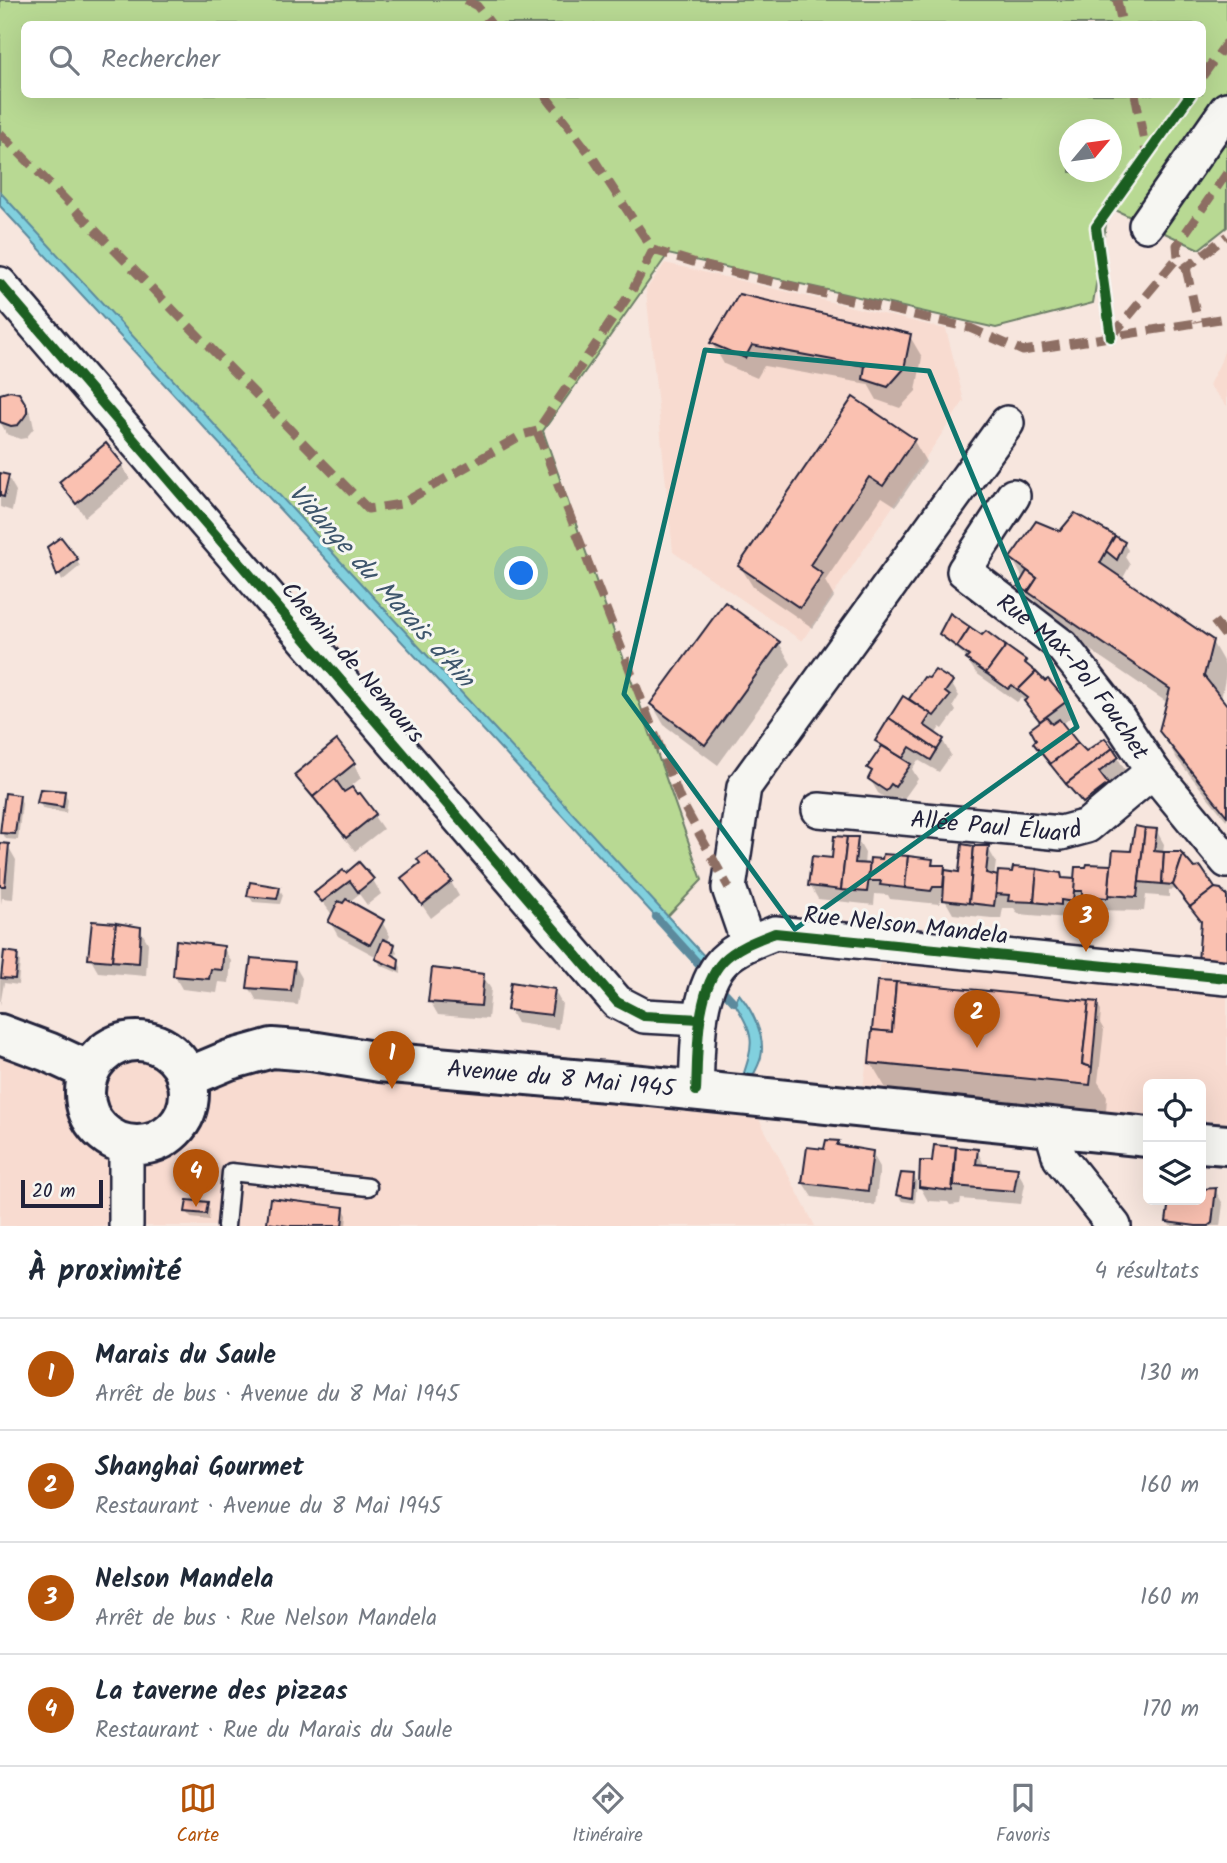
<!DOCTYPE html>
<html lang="fr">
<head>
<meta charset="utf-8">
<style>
  :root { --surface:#fff; --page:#f6f6f7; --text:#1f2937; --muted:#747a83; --line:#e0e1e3; --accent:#b45309 }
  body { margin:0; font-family:Kalam,sans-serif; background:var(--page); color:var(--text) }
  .controls { position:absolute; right:21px; bottom:21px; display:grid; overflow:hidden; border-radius:10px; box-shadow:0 7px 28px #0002 }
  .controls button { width:63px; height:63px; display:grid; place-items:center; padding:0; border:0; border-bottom:2px solid var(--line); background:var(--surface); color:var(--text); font:35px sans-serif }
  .compass { position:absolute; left:1059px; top:119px; width:63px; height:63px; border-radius:50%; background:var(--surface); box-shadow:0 7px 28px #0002; rotate:61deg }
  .scale { position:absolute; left:21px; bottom:18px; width:82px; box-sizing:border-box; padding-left:7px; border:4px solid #22223b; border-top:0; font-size:19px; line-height:24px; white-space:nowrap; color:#22223b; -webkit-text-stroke:5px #f6f6f2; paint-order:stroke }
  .you { position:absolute; left:522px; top:574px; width:24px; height:24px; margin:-18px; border:5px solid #fff; border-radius:50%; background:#1a73e8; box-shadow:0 0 0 10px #1a73e833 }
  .badge { display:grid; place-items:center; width:46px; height:46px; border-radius:50%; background:var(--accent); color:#fff; font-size:23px; font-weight:700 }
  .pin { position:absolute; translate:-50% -58px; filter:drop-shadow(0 2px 4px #0008) }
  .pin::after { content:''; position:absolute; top:37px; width:24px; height:21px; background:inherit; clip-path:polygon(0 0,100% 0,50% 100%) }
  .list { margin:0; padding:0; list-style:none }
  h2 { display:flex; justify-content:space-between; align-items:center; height:91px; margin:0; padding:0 28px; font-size:30px }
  h2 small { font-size:23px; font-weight:400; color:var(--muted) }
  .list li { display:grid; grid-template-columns:46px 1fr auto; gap:21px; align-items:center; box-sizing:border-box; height:112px; padding:0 28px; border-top:2px solid var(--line) }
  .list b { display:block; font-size:26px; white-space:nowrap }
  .list p { margin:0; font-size:23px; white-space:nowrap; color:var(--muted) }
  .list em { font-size:23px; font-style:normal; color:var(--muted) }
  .icon { flex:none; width:38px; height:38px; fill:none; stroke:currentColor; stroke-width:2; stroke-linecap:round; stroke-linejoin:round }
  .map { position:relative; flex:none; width:1227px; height:1226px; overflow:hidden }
  .search { position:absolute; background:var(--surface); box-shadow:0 7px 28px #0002; left:21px; right:21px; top:21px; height:77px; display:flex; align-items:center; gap:18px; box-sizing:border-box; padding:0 24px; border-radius:10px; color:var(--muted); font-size:26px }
  .sheet { height:539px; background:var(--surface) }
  nav { display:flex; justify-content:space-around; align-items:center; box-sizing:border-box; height:98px; border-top:2px solid var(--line); background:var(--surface); font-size:19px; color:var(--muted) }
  nav a { display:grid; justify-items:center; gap:4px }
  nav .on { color:var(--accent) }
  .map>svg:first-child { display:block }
</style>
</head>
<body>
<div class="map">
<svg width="1227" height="1226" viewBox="0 0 1227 1226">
  <rect width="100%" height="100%" fill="#f7e6de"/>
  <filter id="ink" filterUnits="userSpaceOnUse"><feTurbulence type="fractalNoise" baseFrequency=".0143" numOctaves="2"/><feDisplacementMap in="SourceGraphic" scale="14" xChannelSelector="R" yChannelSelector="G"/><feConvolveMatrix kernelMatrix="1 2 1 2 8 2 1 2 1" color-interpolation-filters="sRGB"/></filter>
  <g filter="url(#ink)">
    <g fill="#f8dbd0">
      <path d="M665,263L946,329L964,401L802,641L673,552L646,290Z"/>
      <path d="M1227,343V406L1209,385L1220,363Z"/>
      <path d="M885,930L1227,963V1123L1201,1120V1084H1148V1115L863,1088Z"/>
      <path d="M0,1043L759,1119L815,1226H0Z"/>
    </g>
    <path fill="#b8d993" stroke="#6d7e67" stroke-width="2" fill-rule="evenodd" d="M0,0H1227V227L1199,249L1109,207L1093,303L996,328L668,254L543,431L702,880L663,921L0,200ZM24,24H1202V94H24ZM1070,130H1112V172H1070Z"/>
    <g fill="#81d0de" stroke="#5b8a9d" stroke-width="2">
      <path d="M0,192L707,959L701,966L0,206Z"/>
      <path d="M739,994C752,1010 766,1036 761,1057C759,1066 753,1075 749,1083L741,1082C754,1043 756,1038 734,1002Z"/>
    </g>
    <g fill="#0003">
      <path d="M909,335L922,357L916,391L900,408L877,400L868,384L764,366L757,378L724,364L712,343Z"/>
      <path d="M0,396L23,399L31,414L34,428L26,438L20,439L7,434L0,422Z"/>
      <path d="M914,441L926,462L896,506L882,497L825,581L834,597L813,628L753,587L740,566Z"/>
      <path d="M122,465L130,479L85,517L61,483Z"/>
      <path d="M0,475L8,477L16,491L12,511L0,507Z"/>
      <path d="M1061,533L1124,544L1128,550L1125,557L1130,565L1122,580L1212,642L1227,668L1221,700L1227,707V821L1177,759L1161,731L1168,703L1046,620L1034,599L1024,593L1020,586L1024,580L1012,558Z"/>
      <path d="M49,548L76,560L80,566L62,581Z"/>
      <path d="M941,634L1025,662L1030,669L1065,702L1073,715L1062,725L1085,754L1105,740L1118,758L1126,772L1107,785L1115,798L1092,816L1043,757L1035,743L1038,740L1041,723L1028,704L1021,698L1017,702L976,673L963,654L945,640Z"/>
      <path d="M779,643L791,664L718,765L664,725L652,704Z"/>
      <path d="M924,679L951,683L959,696L953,706L956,711L943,729L940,727L935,735L943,741L951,755L939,772L918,760L912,769L918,779L903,800L900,797L894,804L878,793L870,779L872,774L869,768L882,748L877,741Z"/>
      <path d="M354,764L361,778L350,787L357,796L359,795L383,829L355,851L305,789L297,775Z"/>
      <path d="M64,793L68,799L66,813L43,809L39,802Z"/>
      <path d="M19,796L22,803L18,840L6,839L2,832Z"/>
      <path d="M1136,828L1156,830L1164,844L1163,853L1227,899L1203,924L1178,889L1169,890V897L1146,895L1144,911L1092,910L1089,904H1081L1080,915L1069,913L1068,918L1018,914L1014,908H1003L1001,919L953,914L945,900H941L939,904L890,899L888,895L875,894L874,905L818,899L810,885L833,860L857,839L865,853L864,865L932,860L936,867H944L947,872L960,874L988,848L996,862L994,877L1060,874L1063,879L1077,881L1088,866L1113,867L1133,853Z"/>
      <path d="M0,845L8,846L16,860L13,899L2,898L1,904Z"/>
      <path d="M426,854L451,882L459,896L431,918L403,878L422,864Z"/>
      <path d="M359,864L373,880L381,894L367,905L359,894L348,903L382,922L390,936L387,942L394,946L397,952L395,959L401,967V974L380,965L377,957L338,936L330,922L333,916L316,893Z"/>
      <path d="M279,888L283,895L280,904L253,902L249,896Z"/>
      <path d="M140,929L148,943L146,976L98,972L90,958Z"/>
      <path d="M223,947L231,961L229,983L219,982L217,993L182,989L174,975Z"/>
      <path d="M6,953L17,955L20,961L18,985L4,983L0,1005V979L2,980Z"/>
      <path d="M294,964L302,978L298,1005L257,1001L249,987Z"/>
      <path d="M483,976L491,989L488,1019L438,1015L430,1001Z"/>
      <path d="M554,990L562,1004L558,1029L517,1023L509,1009Z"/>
      <path d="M1097,1004L1101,1010L1100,1023L1104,1030L1098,1082L1107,1096L1106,1112L887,1090L871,1063Z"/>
      <path d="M838,1142L841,1147L872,1153L880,1167L875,1205L812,1197L803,1183L825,1151Z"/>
      <path d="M935,1147L977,1150L985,1167L1017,1170L1025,1184L1021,1204L961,1199L960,1204L950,1205L948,1202L928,1201L920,1187L934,1163Z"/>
      <path d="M913,1176L917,1182L915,1203L902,1201L898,1195Z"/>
      <path d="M1201,1186L1204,1191L1215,1190L1223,1204L1220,1226H1170L1168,1221L1171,1200H1201Z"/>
      <path d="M206,1204L210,1210L209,1220L191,1218L187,1211Z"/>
      <path d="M343,1208L347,1215L346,1226H270L268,1223Z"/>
    </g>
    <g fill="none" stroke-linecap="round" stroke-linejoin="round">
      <g stroke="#5b8a9d" stroke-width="8">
        <path d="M656,917L706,972"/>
        <path d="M717,984L734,1002"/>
      </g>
    </g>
    <g fill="#fac1b1" stroke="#22223b" stroke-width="2">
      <path d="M739,294L911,334L904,369L888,387L863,379L865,366L752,345L745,358L710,343Z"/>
      <path d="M10,391L19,393L27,406V413L23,419L18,425L11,426L0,422V394Z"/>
      <path d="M853,397L915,439L883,486L869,477L810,565L823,574L800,608L738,566Z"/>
      <path d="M106,443L123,464L76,504L59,482Z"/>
      <path d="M0,473L9,475L4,497L0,496Z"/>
      <path d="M1075,513L1115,536L1100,563L1213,640L1204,676L1227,705V816L1159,731L1170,689L1028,592L1037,578L1010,558L1036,521L1060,531Z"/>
      <path d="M1115,536L1125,542L1117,560L1106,551Z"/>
      <path d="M61,537L78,559L57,576L47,547Z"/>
      <path d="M1027,571L1037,578L1028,592L1018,586Z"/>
      <path d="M725,602L780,642L705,745L650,704Z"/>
      <path d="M950,613L970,627L957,647L939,634Z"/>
      <path d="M970,627L982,635L986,631L1006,646L986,673L966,659L969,656L957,647Z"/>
      <path d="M1006,646L1027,661L1025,663L1036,672L1018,690L1012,685L1008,689L986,673Z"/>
      <path d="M935,670L953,681L945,692L950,696L934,716L909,699L924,677L929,678Z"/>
      <path d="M1036,672L1045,681L1048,679L1067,701L1040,721L1024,701L1028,698L1018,690Z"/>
      <path d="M903,696L931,714L924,725L944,739L937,750L889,718Z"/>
      <path d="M1046,717L1052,724L1059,719L1078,743L1050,764L1033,743L1036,740L1030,729Z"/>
      <path d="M889,718L937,750L931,760L910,747L903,758L875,741Z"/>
      <path d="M1105,738L1113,748L1066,784L1050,764L1078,743L1086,751Z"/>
      <path d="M337,740L355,763L313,797L294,775Z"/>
      <path d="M882,746L911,764L895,787L891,784L886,791L868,779L872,771L867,768Z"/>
      <path d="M1113,748L1119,757L1099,772L1108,784L1083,803L1066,784Z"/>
      <path d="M335,779L344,792L352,787L357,794L360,793L376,814L346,838L313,797Z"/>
      <path d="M40,789L65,791L63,807L37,803Z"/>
      <path d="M5,793L20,795L15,834L0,833Z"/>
      <path d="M1135,826L1145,828L1137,897L1108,895L1113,850L1131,851Z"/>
      <path d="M1145,828L1157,829L1154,851L1164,852L1162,884L1139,882Z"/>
      <path d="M834,836L847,837L841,890L808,886L812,856L832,858Z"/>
      <path d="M847,837H858L855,863L871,864L867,892L841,890Z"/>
      <path d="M0,843L9,844L5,886H0Z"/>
      <path d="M962,844L974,846L969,903L943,900L945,870L959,872Z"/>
      <path d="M974,846H989L986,873L998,876L994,906L969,903Z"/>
      <path d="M427,852L452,881L422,905L401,878L420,863L417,859Z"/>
      <path d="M1164,852H1180L1183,855L1173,885L1162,884Z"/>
      <path d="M883,854L908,856L905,888L880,885L881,881H868L870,858L882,859Z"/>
      <path d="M1183,855L1194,868L1201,867L1215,888L1190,907L1173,885Z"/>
      <path d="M908,856L933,859L932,865H945L943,887H933L931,891L905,888Z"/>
      <path d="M359,862L374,879L358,892L350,881L322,902L314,893L343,870L346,873Z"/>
      <path d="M1087,864L1111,865L1108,898L1082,896V891H1073L1075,867H1086Z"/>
      <path d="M1013,867L1037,869L1034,902L1008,901L1009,895L996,894L998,871L1012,872Z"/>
      <path d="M1037,869L1061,873L1062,878L1075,879L1073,902L1061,900V905L1034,902Z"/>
      <path d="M250,882L280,887L277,899L247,896Z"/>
      <path d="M1215,888L1221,889L1227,896V965L1198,962L1201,921L1190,907Z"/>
      <path d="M346,899L384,920L370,945L328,922L338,901L343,903Z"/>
      <path d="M92,921L116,923L112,961L88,959Z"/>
      <path d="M116,923L141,927L139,963L112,961Z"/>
      <path d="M383,939L395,944L392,954L399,959L398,969L375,959Z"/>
      <path d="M176,940L224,946L222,970L211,969L209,979L173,976Z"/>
      <path d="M4,951L18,953L15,979L1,978Z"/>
      <path d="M251,958L295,962L291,991L247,988Z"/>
      <path d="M432,968L484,974L481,1006L428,1002Z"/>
      <path d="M877,981L896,982L892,1032L872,1030Z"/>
      <path d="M511,982L555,989L551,1015L507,1010Z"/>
      <path d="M896,982L1089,1001L1082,1064L1092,1067L1090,1085L869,1063L872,1030L892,1032Z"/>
      <path d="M1089,1001L1098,1002L1092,1067L1082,1064Z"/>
      <path d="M826,1140L839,1141L837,1145L873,1151L868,1191L802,1183L807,1147L824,1149Z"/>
      <path d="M934,1145L956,1147L952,1191L919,1187L920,1161H932Z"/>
      <path d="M956,1147L978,1149L976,1164L1018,1168L1014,1191L954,1186Z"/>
      <path d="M901,1173L914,1174L912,1198L896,1195Z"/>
      <path d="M1201,1184L1202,1189L1216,1188L1212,1223L1208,1226H1196L1166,1222L1169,1200H1201Z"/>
      <path d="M270,1198L344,1207L342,1226H289L267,1223Z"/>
      <path d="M187,1200L208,1202L206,1214L185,1212Z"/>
    </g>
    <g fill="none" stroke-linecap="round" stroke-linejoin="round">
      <g stroke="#22223b" stroke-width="21">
        <path id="lane" d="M226,1226L231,1172L368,1187"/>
      </g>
      <g stroke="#22223b" stroke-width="38">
        <g id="street">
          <path d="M1146,225L1227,109"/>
          <path d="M0,284L617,1002L644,1016L700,1019"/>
          <path id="s1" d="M1013,496L964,571L1062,646L1116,715L1153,771L1227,861"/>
          <path id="s2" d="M819,810L1061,833L1087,826L1153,771"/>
          <path d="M748,943L729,888L744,787L1007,423"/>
          <path d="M696,1091C698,1052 695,991 723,961C737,947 757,940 775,933L1227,978"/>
          <path d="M1051,1128L1060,1158L1114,1226"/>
          <path d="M126,1144V1226"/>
        </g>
      </g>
      <g stroke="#22223b" stroke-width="44">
        <g id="secondary">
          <path d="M0,1034L48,1052L89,1071"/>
          <circle cx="137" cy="1093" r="52"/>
          <path id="s3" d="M186,1078L229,1060L272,1048L311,1051L380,1062L641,1085L1148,1137"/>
          <path d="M1201,1143L1227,1145"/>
        </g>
      </g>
      <use href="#lane" stroke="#f6f6f2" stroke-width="16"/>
      <use href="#street" stroke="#f6f6f2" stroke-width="33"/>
      <use href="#secondary" stroke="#f6f6f2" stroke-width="38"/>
      <g stroke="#8d6e63" stroke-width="9" stroke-dasharray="18 9" stroke-linecap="butt">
        <path d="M466,0L477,6L491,24"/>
        <path d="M1117,0L1122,24"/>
        <path d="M1202,77L1227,42"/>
        <path d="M544,94L593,158L653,250L710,267L970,328L1023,351L1226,318"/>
        <path d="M1135,94L1147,157"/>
        <path d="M0,133L368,509L401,504L522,435L537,431"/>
        <path d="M1227,173L1177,245L1178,257L1186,268L1227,236"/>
        <path d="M653,250L633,289L537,431L680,799L729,888"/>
        <path d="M1186,268L1198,322"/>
        <path d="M1111,337L1178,257"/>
        <path d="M1214,621L1227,638"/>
      </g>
      <g stroke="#f6f6f2" stroke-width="15">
        <g id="cycleway">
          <path d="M0,284L617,1002L644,1016L700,1019"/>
          <path d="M1111,337L1096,227L1191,94"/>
          <path d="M696,1091C698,1052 695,991 723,961C737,947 757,940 775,933L1227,978"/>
        </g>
      </g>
      <use href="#cycleway" stroke="#1b5e20" stroke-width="10"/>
    </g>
  </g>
  <path fill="none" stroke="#0f766e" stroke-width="5" stroke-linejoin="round" d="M705,350L929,371L1077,727L795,929L624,694Z"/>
  <g text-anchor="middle" stroke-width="6" stroke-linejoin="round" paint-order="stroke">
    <g font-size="24" fill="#22223b" stroke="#f6f6f2">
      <text transform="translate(353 662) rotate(49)" y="8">Chemin de Nemours</text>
      <text dy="8" stroke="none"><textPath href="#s1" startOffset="243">Rue Max-Pol Fouchet</textPath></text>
      <text dy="8" stroke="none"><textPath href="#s2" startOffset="178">Allée Paul Éluard</textPath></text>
      <text transform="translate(906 925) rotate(6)" y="8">Rue Nelson Mandela</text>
      <text dy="8" stroke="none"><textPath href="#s3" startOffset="382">Avenue du 8 Mai 1945</textPath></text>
    </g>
    <g font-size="26" font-style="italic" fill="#3e566c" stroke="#f6f6f2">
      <text transform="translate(382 585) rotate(48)" y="9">Vidange du Marais d'Ain</text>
    </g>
  </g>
</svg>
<div class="controls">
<button><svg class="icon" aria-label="locate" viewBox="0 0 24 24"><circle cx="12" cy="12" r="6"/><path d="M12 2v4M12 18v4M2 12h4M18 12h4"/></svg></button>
<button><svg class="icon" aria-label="layers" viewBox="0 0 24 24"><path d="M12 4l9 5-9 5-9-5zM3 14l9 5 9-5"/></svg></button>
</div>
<svg class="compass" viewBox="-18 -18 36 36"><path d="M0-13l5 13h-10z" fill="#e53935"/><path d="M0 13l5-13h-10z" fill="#747a83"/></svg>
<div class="scale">20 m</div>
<div class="you"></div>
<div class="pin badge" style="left:392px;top:1089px">1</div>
<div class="pin badge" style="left:977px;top:1048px">2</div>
<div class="pin badge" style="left:1086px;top:952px">3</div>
<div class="pin badge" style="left:196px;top:1207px">4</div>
<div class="search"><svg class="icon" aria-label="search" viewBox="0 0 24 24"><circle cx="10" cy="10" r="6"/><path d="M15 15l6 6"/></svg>Rechercher</div>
</div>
<section class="sheet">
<h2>À proximité<small>4 résultats</small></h2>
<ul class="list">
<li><span class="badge">1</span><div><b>Marais du Saule</b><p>Arrêt de bus · Avenue du 8 Mai 1945</p></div><em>130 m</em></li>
<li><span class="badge">2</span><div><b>Shanghai Gourmet</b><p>Restaurant · Avenue du 8 Mai 1945</p></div><em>160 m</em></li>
<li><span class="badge">3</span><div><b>Nelson Mandela</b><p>Arrêt de bus · Rue Nelson Mandela</p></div><em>160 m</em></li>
<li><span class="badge">4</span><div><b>La taverne des pizzas</b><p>Restaurant · Rue du Marais du Saule</p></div><em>170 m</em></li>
</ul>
</section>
<nav>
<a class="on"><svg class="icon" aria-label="map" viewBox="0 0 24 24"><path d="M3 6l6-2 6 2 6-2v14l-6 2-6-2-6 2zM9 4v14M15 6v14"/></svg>Carte</a>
<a><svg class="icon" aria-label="directions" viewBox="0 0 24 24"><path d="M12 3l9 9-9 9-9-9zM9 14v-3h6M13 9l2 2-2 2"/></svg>Itinéraire</a>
<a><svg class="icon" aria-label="saved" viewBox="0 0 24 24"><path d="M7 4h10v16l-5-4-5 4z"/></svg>Favoris</a>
</nav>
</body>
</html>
